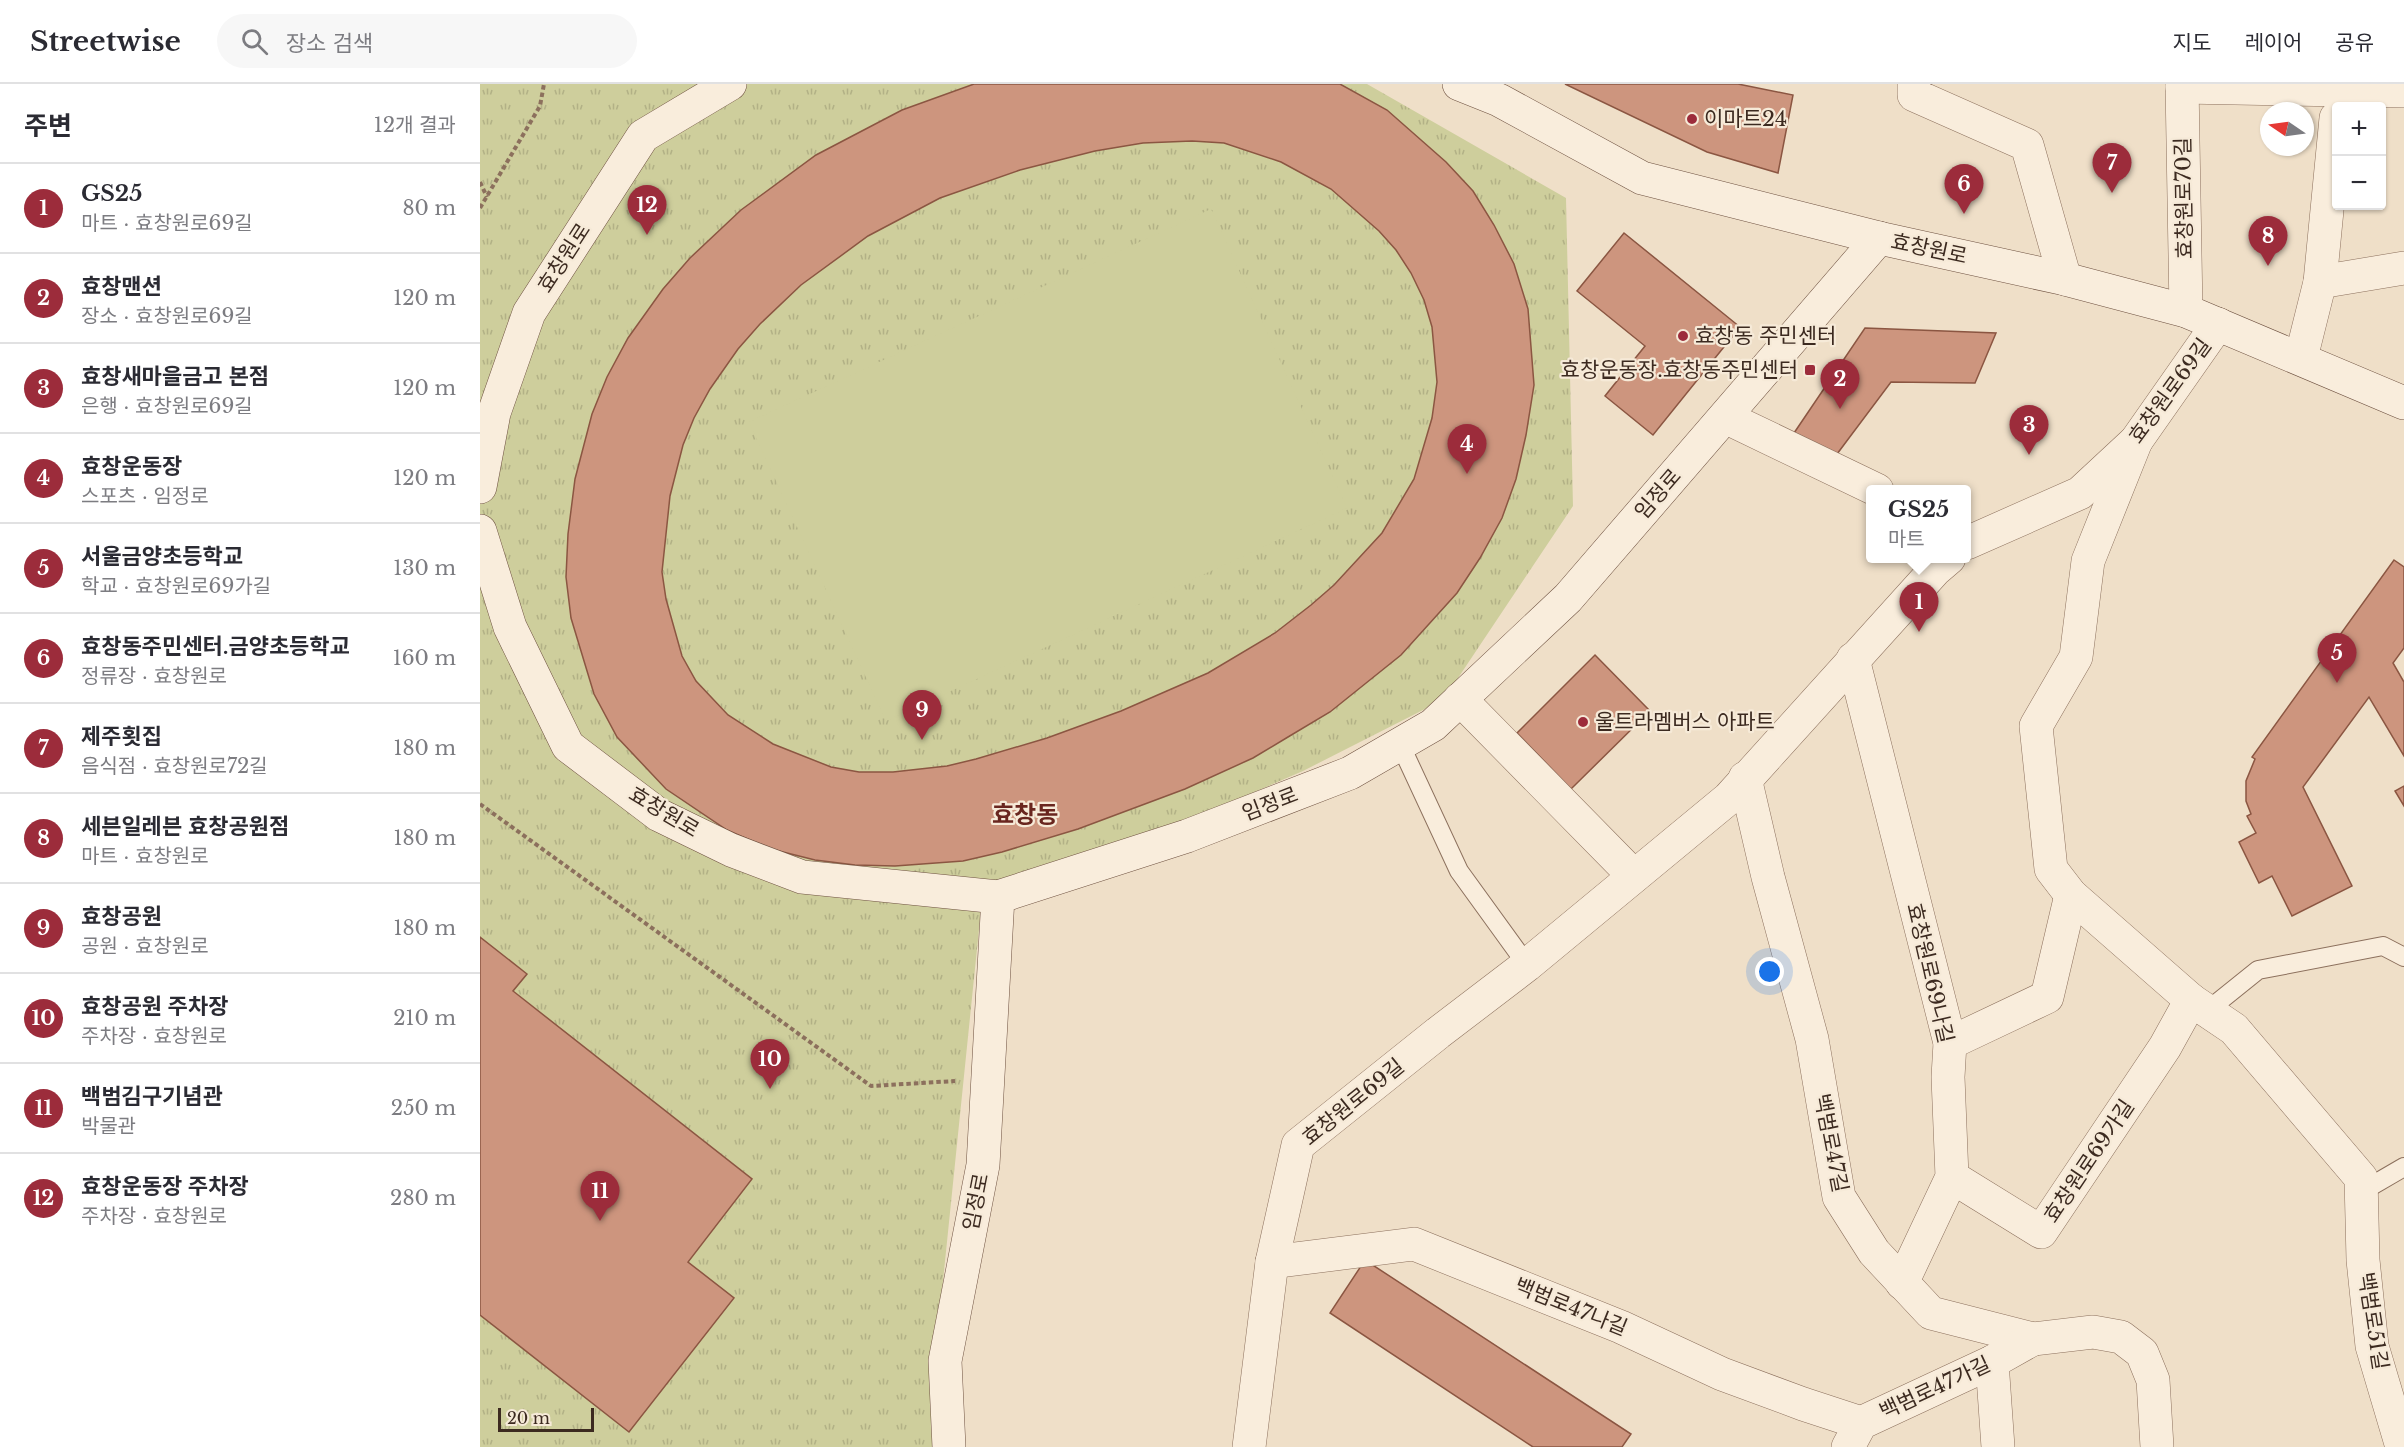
<!DOCTYPE html>
<html lang="ko">
<head>
<meta charset="utf-8">
<style>
  :root { --surface:#fff; --page:#f7f7f7; --text:#2b2b33; --muted:#7c7c81; --line:#e1e1e2; --accent:#9c2c3b }
  body { margin:0; font-family:"Libre Baskerville","Noto Sans KR",serif; background:var(--page); color:var(--text) }
  .controls { position:absolute; right:18px; top:18px; display:grid; overflow:hidden; border-radius:6px; box-shadow:0 2px 4px #0004 }
  .controls button { width:54px; height:54px; display:grid; place-items:center; padding:0; border:0; border-bottom:2px solid var(--line); background:var(--surface); color:var(--text); font:30px sans-serif }
  .compass { position:absolute; left:1780px; top:18px; width:54px; height:54px; border-radius:50%; background:var(--surface); box-shadow:0 2px 4px #0004; rotate:283deg }
  .scale { position:absolute; left:18px; bottom:15px; width:96px; box-sizing:border-box; padding-left:6px; border:3px solid #3c2a20; border-top:0; font-size:16px; line-height:21px; white-space:nowrap; color:#3c2a20; -webkit-text-stroke:4px #f6ead8; paint-order:stroke }
  .you { position:absolute; left:1290px; top:888px; width:21px; height:21px; margin:-15px; border:4px solid #fff; border-radius:50%; background:#1a73e8; box-shadow:0 0 0 9px #1a73e833 }
  .badge { display:grid; place-items:center; width:39px; height:39px; border-radius:50%; background:var(--accent); color:#fff; font-size:20px; font-weight:700 }
  .pin { position:absolute; translate:-50% -50px; filter:drop-shadow(0 2px 3px #0008) }
  .pin::after { content:''; position:absolute; top:32px; width:21px; height:18px; background:inherit; clip-path:polygon(0 0,100% 0,50% 100%) }
  .popup { position:absolute; left:1386px; top:401px; width:105px; height:78px; box-sizing:border-box; display:grid; place-content:center; border-radius:6px; background:var(--surface); filter:drop-shadow(0 2px 4px #0005); font-size:20px; white-space:nowrap; color:var(--muted) }
  .popup b { font-size:22px; color:var(--text) }
  .popup::after { content:''; position:absolute; left:50%; top:100%; margin-left:-12px; border:12px solid transparent; border-top-color:var(--surface) }
  .list { margin:0; padding:0; list-style:none }
  h2 { display:flex; justify-content:space-between; align-items:center; height:78px; margin:0; padding:0 24px; font-size:26px }
  h2 small { font-size:20px; font-weight:400; color:var(--muted) }
  .list li { display:grid; grid-template-columns:39px 1fr auto; gap:18px; align-items:center; box-sizing:border-box; height:90px; padding:0 24px; border-top:2px solid var(--line) }
  .list b { display:block; font-size:22px; white-space:nowrap }
  .list p { margin:0; font-size:20px; white-space:nowrap; color:var(--muted) }
  .list em { font-size:20px; font-style:normal; color:var(--muted) }
  .icon { flex:none; width:33px; height:33px; fill:none; stroke:currentColor; stroke-width:2; stroke-linecap:round; stroke-linejoin:round }
  .map { position:relative; flex:none; width:1924px; height:1363px; overflow:hidden }
  header { display:flex; align-items:center; gap:36px; box-sizing:border-box; height:84px; padding:0 30px; background:var(--surface); border-bottom:2px solid var(--line) }
  header strong { font-size:28px }
  nav { display:flex; gap:33px; margin-inline-start:auto; font-size:21px }
  .search { width:420px; height:54px; background:var(--page); display:flex; align-items:center; gap:15px; box-sizing:border-box; padding:0 21px; border-radius:33px; color:var(--muted); font-size:22px }
  main { display:flex }
  aside { flex:1; background:var(--surface) }
  .map>svg:first-child { display:block }
</style>
</head>
<body>
<header>
<strong>Streetwise</strong>
<div class="search"><svg class="icon" aria-label="search" viewBox="0 0 24 24"><circle cx="10" cy="10" r="6"/><path d="M15 15l6 6"/></svg>장소 검색</div>
<nav><a>지도</a><a>레이어</a><a>공유</a></nav>
</header>
<main>
<aside>
<h2>주변<small>12개 결과</small></h2>
<ul class="list">
<li><span class="badge">1</span><div><b>GS25</b><p>마트 · 효창원로69길</p></div><em>80 m</em></li>
<li><span class="badge">2</span><div><b>효창맨션</b><p>장소 · 효창원로69길</p></div><em>120 m</em></li>
<li><span class="badge">3</span><div><b>효창새마을금고 본점</b><p>은행 · 효창원로69길</p></div><em>120 m</em></li>
<li><span class="badge">4</span><div><b>효창운동장</b><p>스포츠 · 임정로</p></div><em>120 m</em></li>
<li><span class="badge">5</span><div><b>서울금양초등학교</b><p>학교 · 효창원로69가길</p></div><em>130 m</em></li>
<li><span class="badge">6</span><div><b>효창동주민센터.금양초등학교</b><p>정류장 · 효창원로</p></div><em>160 m</em></li>
<li><span class="badge">7</span><div><b>제주횟집</b><p>음식점 · 효창원로72길</p></div><em>180 m</em></li>
<li><span class="badge">8</span><div><b>세븐일레븐 효창공원점</b><p>마트 · 효창원로</p></div><em>180 m</em></li>
<li><span class="badge">9</span><div><b>효창공원</b><p>공원 · 효창원로</p></div><em>180 m</em></li>
<li><span class="badge">10</span><div><b>효창공원 주차장</b><p>주차장 · 효창원로</p></div><em>210 m</em></li>
<li><span class="badge">11</span><div><b>백범김구기념관</b><p>박물관</p></div><em>250 m</em></li>
<li><span class="badge">12</span><div><b>효창운동장 주차장</b><p>주차장 · 효창원로</p></div><em>280 m</em></li>
</ul>
</aside>
<div class="map">
<svg width="1924" height="1363" viewBox="0 0 1924 1363">
  <defs>
    <pattern id="park-tufts" width="24" height="20" patternUnits="userSpaceOnUse" patternTransform="scale(1.5)"><rect width="24" height="20" fill="#cece9c"/><path d="M3 7l-1-3M5 7V3M7 7l1-3M15 17l-1-3M17 17v-4M19 17l1-3" fill="none" stroke="#b2b186"/></pattern>
  </defs>
  <rect width="100%" height="100%" fill="#efdfc8"/>
  <path fill="url(#park-tufts)" d="M0,0H887L1086,114L1093,422L972,603L945,625L823,687L501,826L455,1275L458,1363H0Z"/>
  <path fill="#cece9c" d="M731,125L867,424L406,637L269,338Z"/>
  <g fill="#cd957e" stroke="#8b5642" stroke-width="1.5" fill-rule="evenodd">
    <path d="M494,0H860L907,26L966,78L993,107L1014,141L1034,180L1048,225L1054,301L1046,351L1036,395L1022,434L1000,474L977,509L921,571L850,628L808,653L773,674L705,705L598,745L522,768L483,777L415,782L375,781L335,776L291,765L247,746L186,705L137,653L114,610L91,534L86,493L88,450L95,395L112,330L127,293L148,254L183,205L210,174L261,126L336,71L422,26ZM712,57L744,59L801,78L851,105L899,147L916,166L931,189L944,216L952,243L957,298L952,334L934,395L902,449L854,501L831,521L795,549L728,589L641,627L567,654L496,675L467,682L413,688H379L351,683L293,660L248,631L216,597L202,572L186,515L182,488L190,412L203,361L214,334L230,305L258,265L280,240L321,201L388,152L460,114L540,86L615,67L663,59Z"/>
    <path d="M1085,0H1258L1313,11L1298,89L1227,68Z"/>
    <path d="M1144,149L1260,243L1173,351L1125,312L1165,262L1097,207Z"/>
    <path d="M1385,244L1516,249L1495,299L1411,298L1357,370L1312,352Z"/>
    <path d="M1914,476L1924,483V564L1913,579L1924,598V672L1889,613L1823,703L1872,802L1812,832L1792,792L1779,799L1759,758L1776,749L1767,732L1771,730L1766,717V697L1775,675L1772,673Z"/>
    <path d="M1115,571L1170,627L1091,705L1037,649Z"/>
    <path d="M1924,702V722L1915,707Z"/>
    <path d="M0,853L47,890L33,907L272,1095L208,1178L254,1214L149,1348L0,1231Z"/>
    <path d="M885,1176L1151,1350L1142,1363H1053L850,1229Z"/>
  </g>
  <g fill="none" stroke-linecap="round" stroke-linejoin="round">
    <g stroke="#8c705d" stroke-width="20">
      <g id="lane">
        <path d="M920,660L979,787L1047,881"/>
        <path d="M1727,927L1778,886L1903,862L1924,873"/>
        <path d="M1881,1108L1924,1083"/>
      </g>
    </g>
    <g stroke="#8c705d" stroke-width="34">
      <g id="street">
        <path d="M1434,0V11L1547,61L1585,195"/>
        <path d="M1702,0L1706,227"/>
        <path d="M1702,3L1924,7"/>
        <path d="M1840,198L1856,34"/>
        <path d="M1821,274L1840,198L1924,184"/>
        <path d="M1245,333L1397,406"/>
        <path d="M1656,357L1608,477L1596,573L1556,642L1571,785L1591,811L1711,916L1754,945L1881,1094L1883,1176L1892,1262L1922,1363"/>
        <path d="M1487,459L1600,409L1656,357L1738,240"/>
        <path d="M1373,575L1470,959L1468,993L1472,1093L1422,1199"/>
        <path d="M980,615L1154,792"/>
        <path d="M1265,694L1288,793L1332,955L1359,1113L1394,1168L1451,1229L1553,1255L1613,1248L1641,1253L1662,1269L1673,1296L1677,1363"/>
        <path d="M1470,959L1567,913L1591,811"/>
        <path d="M1472,1093L1561,1148L1685,963L1711,916"/>
        <path d="M792,1178L934,1160L1141,1243L1242,1290L1323,1320L1381,1339"/>
        <path d="M1512,1278L1518,1363"/>
        <path d="M769,1363L792,1178L818,1061L958,949L1047,881L1249,714L1455,486L1469,474"/>
        <path d="M1368,1363L1381,1339L1512,1278L1553,1255"/>
      </g>
    </g>
    <g stroke="#6e5140" stroke-width="34">
      <g id="secondary">
        <path d="M979,0L1019,16L1162,94L1399,154L1585,195L1706,227L1924,319"/>
        <path d="M0,403L14,329L49,229L163,52L250,0"/>
        <path d="M0,447L30,543L88,662L179,731L251,766L322,793L518,813"/>
        <path d="M469,1363L465,1277L503,1081L518,813L707,752L870,689L953,641L1088,514L1399,154"/>
      </g>
    </g>
    <g stroke="#8c705d" stroke-width="4" stroke-dasharray="4.5 3" stroke-linecap="butt">
      <path d="M0,98L7,113"/>
      <path d="M0,124L60,22L64,0"/>
      <path d="M0,720L391,1002L475,997"/>
    </g>
    <use href="#lane" stroke="#f9eddc" stroke-width="18"/>
    <use href="#street" stroke="#f9eddc" stroke-width="33"/>
    <use href="#secondary" stroke="#f9eddc" stroke-width="33"/>
  </g>
  <g fill="#9c2c3b" stroke="#f6ead8" stroke-width="2">
    <circle cx="1212" cy="35" r="6"/>
    <circle cx="1203" cy="252" r="6"/>
    <rect x="1324" y="280" width="12" height="12" rx="3"/>
    <circle cx="1103" cy="638" r="6"/>
  </g>
  <g text-anchor="middle" stroke-width="4.5" stroke-linejoin="round" paint-order="stroke">
    <g font-size="21" fill="#3c2a20" stroke="#f6ead8" text-anchor="start">
      <text x="1224" y="42">이마트24</text>
      <text x="1215" y="259">효창동 주민센터</text>
      <text x="1318" y="293" text-anchor="end">효창운동장.효창동주민센터</text>
      <text x="1115" y="645">울트라멤버스 아파트</text>
    </g>
    <g font-size="21" fill="#3c2a20" stroke="#f6ead8">
      <text transform="translate(1704 114) rotate(-91)" y="7">효창원로70길</text>
      <text transform="translate(1449 165) rotate(12)" y="7">효창원로</text>
      <text transform="translate(84 174) rotate(-57)" y="7">효창원로</text>
      <text transform="translate(1690 307) rotate(-54)" y="7">효창원로69길</text>
      <text transform="translate(1178 410) rotate(-49)" y="7">임정로</text>
      <text transform="translate(790 720) rotate(-21)" y="7">임정로</text>
      <text transform="translate(184 728) rotate(31)" y="7">효창원로</text>
      <text transform="translate(1450 889) rotate(77)" y="7">효창원로69나길</text>
      <text transform="translate(873 1018) rotate(-39)" y="7">효창원로69길</text>
      <text transform="translate(1351 1059) rotate(79)" y="7">백범로47길</text>
      <text transform="translate(1609 1077) rotate(-56)" y="7">효창원로69가길</text>
      <text transform="translate(496 1118) rotate(-79)" y="7">임정로</text>
      <text transform="translate(1091 1223) rotate(22)" y="7">백범로47나길</text>
      <text transform="translate(1893 1237) rotate(81)" y="7">백범로51길</text>
      <text transform="translate(1455 1304) rotate(-25)" y="7">백범로47가길</text>
    </g>
    <g font-size="24" font-weight="bold" fill="#69261f" stroke="#f6ead8">
      <text x="545" y="739">효창동</text>
    </g>
  </g>
</svg>
<div class="controls">
<button>+</button>
<button>−</button>
</div>
<svg class="compass" viewBox="-18 -18 36 36"><path d="M0-13l5 13h-10z" fill="#e53935"/><path d="M0 13l5-13h-10z" fill="#7c7c81"/></svg>
<div class="scale">20 m</div>
<div class="you"></div>
<div class="pin badge" style="left:1439px;top:548px">1</div>
<div class="popup"><b>GS25</b>마트</div>
<div class="pin badge" style="left:1360px;top:325px">2</div>
<div class="pin badge" style="left:1549px;top:371px">3</div>
<div class="pin badge" style="left:987px;top:390px">4</div>
<div class="pin badge" style="left:1857px;top:599px">5</div>
<div class="pin badge" style="left:1484px;top:130px">6</div>
<div class="pin badge" style="left:1632px;top:109px">7</div>
<div class="pin badge" style="left:1788px;top:182px">8</div>
<div class="pin badge" style="left:442px;top:656px">9</div>
<div class="pin badge" style="left:290px;top:1005px">10</div>
<div class="pin badge" style="left:120px;top:1137px">11</div>
<div class="pin badge" style="left:167px;top:151px">12</div>
</div>
</main>
</body>
</html>
